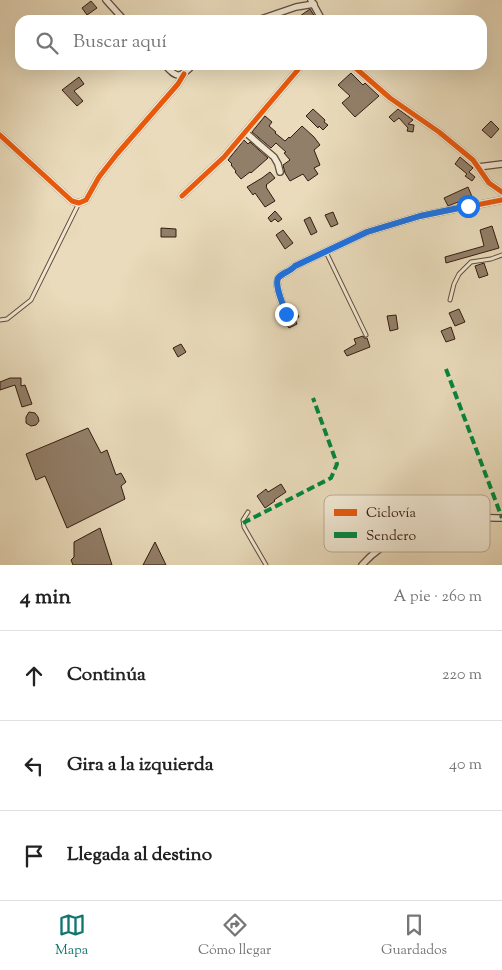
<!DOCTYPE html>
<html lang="es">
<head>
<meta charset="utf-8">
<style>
  :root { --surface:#fff; --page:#f2f2f2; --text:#222; --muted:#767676; --line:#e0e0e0; --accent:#0f766e }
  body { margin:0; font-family:"Sorts Mill Goudy",serif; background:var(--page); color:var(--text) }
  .stop { position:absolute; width:15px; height:15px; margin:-11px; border:4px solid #1a73e8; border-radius:50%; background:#fff }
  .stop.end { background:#1a73e8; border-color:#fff; box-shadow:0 1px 5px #0008 }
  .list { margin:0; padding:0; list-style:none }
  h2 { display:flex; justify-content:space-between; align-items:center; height:65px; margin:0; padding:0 20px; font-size:21px }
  h2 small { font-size:16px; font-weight:400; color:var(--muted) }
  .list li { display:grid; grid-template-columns:32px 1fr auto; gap:15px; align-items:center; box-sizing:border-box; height:90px; padding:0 20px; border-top:1px solid var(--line) }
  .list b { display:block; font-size:19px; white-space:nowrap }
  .list em { font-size:16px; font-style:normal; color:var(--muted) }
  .icon { flex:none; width:28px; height:28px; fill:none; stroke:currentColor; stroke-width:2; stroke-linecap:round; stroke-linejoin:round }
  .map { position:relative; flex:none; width:502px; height:565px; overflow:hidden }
  .search { position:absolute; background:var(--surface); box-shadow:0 5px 20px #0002; left:15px; right:15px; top:15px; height:55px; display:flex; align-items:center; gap:12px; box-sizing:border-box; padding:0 18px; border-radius:15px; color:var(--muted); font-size:19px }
  .sheet { height:335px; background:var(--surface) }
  nav { display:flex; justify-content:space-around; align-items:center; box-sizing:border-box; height:70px; border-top:1px solid var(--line); background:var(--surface); font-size:14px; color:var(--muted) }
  nav a { display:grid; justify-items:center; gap:2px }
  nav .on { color:var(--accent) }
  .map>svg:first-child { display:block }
</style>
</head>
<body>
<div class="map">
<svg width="502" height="565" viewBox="0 0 502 565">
  <rect width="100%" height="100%" fill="#e9dbbb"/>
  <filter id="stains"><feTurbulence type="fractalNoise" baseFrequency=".004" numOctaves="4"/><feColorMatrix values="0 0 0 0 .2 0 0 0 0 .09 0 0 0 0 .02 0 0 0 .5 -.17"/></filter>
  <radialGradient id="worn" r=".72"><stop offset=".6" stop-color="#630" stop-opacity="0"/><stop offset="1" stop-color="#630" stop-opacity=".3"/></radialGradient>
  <g fill="#927f69" stroke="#341c10">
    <path d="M91,1L97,8L87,15L82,8Z"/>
    <path d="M310,9L315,17L317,20H303L300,16Z"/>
    <path d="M351,73L363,85L365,83L379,96L355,117L342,103L350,96L338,85Z"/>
    <path d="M79,77L84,84L74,91L83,101L77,106L62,90Z"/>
    <path d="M313,109L325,120L324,122L328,125L323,130L319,126L318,128L306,116Z"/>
    <path d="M398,109L413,120L408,124L414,125L413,132L407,131L408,128L399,118L394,122L389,117Z"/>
    <path d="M265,116L272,122L269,126L276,132L275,133L285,141L289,137L290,138L302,126L314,137L320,145L314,150L320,165L314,168L318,174L308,181L303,174L290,181L285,173L283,165L290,160L284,153L286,152L276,143L271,148L252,132Z"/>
    <path d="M491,121L499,129L491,138L482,130Z"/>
    <path d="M244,140L248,144L250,142L268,158L251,173L250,172L241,179L235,172L236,171L231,165L232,164L228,160Z"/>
    <path d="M460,157L473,168L469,172L475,177L472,181L465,176L467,174L455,164Z"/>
    <path d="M270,172L275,178L266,185L267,186L266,187L275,201L265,207L255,193L253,195L247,187L262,178Z"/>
    <path d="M468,187L473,199L467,202L459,204L458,202L448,206L444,198Z"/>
    <path d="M275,211L282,219L278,222L275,219L271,222L268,218Z"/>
    <path d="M333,212L338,224L331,227L325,215Z"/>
    <path d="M310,217L317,232L311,235L304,220Z"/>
    <path d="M492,226L499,248L446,263L445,257L484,246L480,230Z"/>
    <path d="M161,228L176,229V237H161Z"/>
    <path d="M283,230L293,243L285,249L276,235Z"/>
    <path d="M484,263L488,275L479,278L475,266Z"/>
    <path d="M295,309L299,317L295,319L297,324L289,328L285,322L292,318L290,312Z"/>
    <path d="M459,309L465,322L455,326L449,313Z"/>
    <path d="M396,315L398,329L390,331L387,316Z"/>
    <path d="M451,327L455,339L446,342L441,331Z"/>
    <path d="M363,336L364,338H367L370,347L347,356L344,351L356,344L354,339Z"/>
    <path d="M181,344L186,352L178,357L173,348Z"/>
    <path d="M10,378H21V386L25,385L32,404L22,407L15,385L0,390V382Z"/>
    <path d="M29,412L35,413L38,417L39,421L36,425L31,426L26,423V417Z"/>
    <path d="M88,428L101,453L107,450L116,475L121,473L126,482L121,486L125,499L67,528L45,476L36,480L26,454Z"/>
    <path d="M281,484L286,492L274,500L275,501L265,508L257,496L266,489L268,492Z"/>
    <path d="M100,528L112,565H73L71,560L74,557V542Z"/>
    <path d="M155,542L166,565H143Z"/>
  </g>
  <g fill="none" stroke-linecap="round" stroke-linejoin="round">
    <g stroke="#614c3b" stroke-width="5">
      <g id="lane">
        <path d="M326,252L366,335"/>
        <path d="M450,300L454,284L459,274L471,262L491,259L502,255"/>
        <path d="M0,320L7,319L31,300L79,203"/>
        <path d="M248,512L243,520L244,527L266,565"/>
      </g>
    </g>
    <g stroke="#614c3b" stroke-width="8">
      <g id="street">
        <path d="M106,0L124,20"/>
        <path d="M311,0L322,20"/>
        <path d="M258,20L296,7L314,4"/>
        <path d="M165,65C177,79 180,78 193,65"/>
        <path d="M352,65L390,98L439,132L473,160L489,183L502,192"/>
        <path d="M245,132L274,157L278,164L280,172"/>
        <path d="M0,135L72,201L79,203L86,200L99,177L117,154L178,84L184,74"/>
        <path d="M478,167L502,164"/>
        <path d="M182,196L224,157L302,65"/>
        <path d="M286,314C283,305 272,282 281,275C286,272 291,271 295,266L367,232L420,216L502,200"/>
        <path d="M362,565C381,543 418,525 447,520C465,516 484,518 502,518"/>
      </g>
    </g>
    <use href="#lane" stroke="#f1e8d3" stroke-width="3"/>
    <use href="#street" stroke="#f1e8d3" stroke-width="5.5"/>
    <g stroke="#00873e" stroke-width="4" stroke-dasharray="8 4" stroke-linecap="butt">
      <path d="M446,369L502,518"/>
      <path d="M243,523L331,478L337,464L313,398"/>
    </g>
    <g stroke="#f1e8d3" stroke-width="8">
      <g id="cycleway">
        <path d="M352,65L390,98L439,132L473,160L489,183L502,192"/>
        <path d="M0,135L72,201L79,203L86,200L99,177L117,154L178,84L184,74"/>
        <path d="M182,196L224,157L302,65"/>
        <path d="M286,314C283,305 272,282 281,275C286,272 291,271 295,266L367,232L420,216L502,200"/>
      </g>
    </g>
    <use href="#cycleway" stroke="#e8590c" stroke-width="5"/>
  </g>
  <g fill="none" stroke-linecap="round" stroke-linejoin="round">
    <path stroke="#1a73e8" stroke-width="6" d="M286,314C284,306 274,285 278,278C282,273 291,271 295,266L367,232L420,216L468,206"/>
  </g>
  <rect x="324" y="495" width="166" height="57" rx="8" fill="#f1e8d3" stroke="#b8ab98" stroke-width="1"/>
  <rect x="334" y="509" width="23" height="7" fill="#e8590c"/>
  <rect x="334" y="532" width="23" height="6" fill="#00873e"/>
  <g font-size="14" fill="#341c10">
    <text x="366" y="517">Ciclovía</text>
    <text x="366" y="540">Sendero</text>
  </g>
  <rect width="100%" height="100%" filter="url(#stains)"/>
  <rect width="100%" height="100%" fill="url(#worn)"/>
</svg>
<div class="stop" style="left:468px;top:206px"></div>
<div class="stop end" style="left:286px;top:314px"></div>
<div class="search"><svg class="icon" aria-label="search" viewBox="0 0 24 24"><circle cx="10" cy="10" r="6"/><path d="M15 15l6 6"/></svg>Buscar aquí</div>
</div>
<section class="sheet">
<h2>4 min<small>A pie · 260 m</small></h2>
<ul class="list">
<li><svg class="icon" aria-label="ahead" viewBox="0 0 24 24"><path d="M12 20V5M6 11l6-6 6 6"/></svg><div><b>Continúa</b></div><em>220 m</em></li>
<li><svg class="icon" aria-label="left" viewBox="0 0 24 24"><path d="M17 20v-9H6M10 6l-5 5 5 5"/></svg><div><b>Gira a la izquierda</b></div><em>40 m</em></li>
<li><svg class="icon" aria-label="arrive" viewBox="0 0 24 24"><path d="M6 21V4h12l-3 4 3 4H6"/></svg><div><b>Llegada al destino</b></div></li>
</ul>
</section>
<nav>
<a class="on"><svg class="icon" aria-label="map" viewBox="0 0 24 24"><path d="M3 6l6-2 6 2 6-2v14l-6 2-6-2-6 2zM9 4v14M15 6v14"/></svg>Mapa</a>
<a><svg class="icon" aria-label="directions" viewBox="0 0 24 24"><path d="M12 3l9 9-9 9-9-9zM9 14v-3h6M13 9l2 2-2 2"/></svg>Cómo llegar</a>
<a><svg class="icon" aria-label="saved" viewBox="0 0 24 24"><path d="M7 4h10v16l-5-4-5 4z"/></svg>Guardados</a>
</nav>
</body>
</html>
